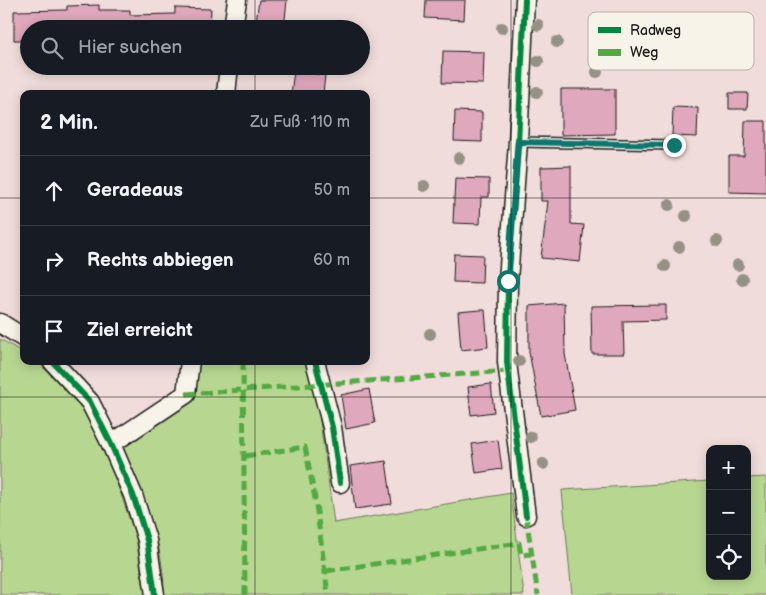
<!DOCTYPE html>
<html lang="de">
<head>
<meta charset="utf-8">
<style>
  :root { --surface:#171b24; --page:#242831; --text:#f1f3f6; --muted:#9ea1a6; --line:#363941 }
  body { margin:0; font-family:"Balsamiq Sans",sans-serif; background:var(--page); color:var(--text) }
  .controls { position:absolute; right:15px; bottom:15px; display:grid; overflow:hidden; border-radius:10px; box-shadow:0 2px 12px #0003 }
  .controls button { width:45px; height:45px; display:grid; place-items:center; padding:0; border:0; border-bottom:1px solid var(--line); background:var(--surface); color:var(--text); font:25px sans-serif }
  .stop { position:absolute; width:15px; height:15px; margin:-11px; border:4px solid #0f766e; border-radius:50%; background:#fff }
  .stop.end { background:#0f766e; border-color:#fff; box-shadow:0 1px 5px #0008 }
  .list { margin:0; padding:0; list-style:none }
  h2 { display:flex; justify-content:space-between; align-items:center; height:65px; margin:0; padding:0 20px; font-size:21px }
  h2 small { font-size:16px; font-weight:400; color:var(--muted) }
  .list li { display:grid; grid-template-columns:32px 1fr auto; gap:15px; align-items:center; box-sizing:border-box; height:70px; padding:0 20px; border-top:1px solid var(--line) }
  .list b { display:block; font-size:19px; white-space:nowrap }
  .list em { font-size:16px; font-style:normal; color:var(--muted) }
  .icon { flex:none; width:28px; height:28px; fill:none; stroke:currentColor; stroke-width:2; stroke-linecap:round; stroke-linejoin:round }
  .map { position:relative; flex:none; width:766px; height:595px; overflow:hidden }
  .search { position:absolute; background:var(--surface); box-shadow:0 2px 12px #0003; left:20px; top:20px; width:350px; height:55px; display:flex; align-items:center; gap:12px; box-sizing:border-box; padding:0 18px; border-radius:28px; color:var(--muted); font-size:19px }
  .panel { position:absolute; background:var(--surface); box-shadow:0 2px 12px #0003; left:20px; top:90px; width:350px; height:275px; border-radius:10px }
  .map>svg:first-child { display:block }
</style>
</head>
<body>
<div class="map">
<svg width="766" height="595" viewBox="0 0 766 595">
  <rect width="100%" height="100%" fill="#f0dcdb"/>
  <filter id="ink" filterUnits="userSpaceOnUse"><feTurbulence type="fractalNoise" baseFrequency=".02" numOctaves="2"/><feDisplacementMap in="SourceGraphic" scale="10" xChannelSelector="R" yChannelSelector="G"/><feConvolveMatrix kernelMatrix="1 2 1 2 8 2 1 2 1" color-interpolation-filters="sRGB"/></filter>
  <g filter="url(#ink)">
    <g fill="#b7d791" stroke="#6a7a56">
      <path d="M0,339L24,353V361L39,363L80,405L108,457L136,538L145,595H0Z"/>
      <path d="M199,361H308L316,392L334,523L511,493L524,595H164C165,545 142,494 122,449L194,401Z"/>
      <path d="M766,477V595H572L562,490L710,481V576H747V478Z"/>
    </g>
    <g fill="#e0a8bc" stroke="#1c1c1c">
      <path d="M259,0H287L284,29H255Z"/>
      <path d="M426,0H465L464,20L425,18Z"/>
      <path d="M99,5V10H130V15L175,14V8L211,9L210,29H29V40H14V11L67,10V6Z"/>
      <path d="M443,51L484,52L483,84L442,83Z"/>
      <path d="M294,71L325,75L323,94H291Z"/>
      <path d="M561,89H615V134L561,135Z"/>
      <path d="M729,93H748L747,109H729Z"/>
      <path d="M673,107L698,108L697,137L672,136Z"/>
      <path d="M455,111L482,112V142L454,141Z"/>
      <path d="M745,121H766V193L729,192V156H744Z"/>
      <path d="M571,166V224L584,225L580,262L541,258L548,201H541V167Z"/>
      <path d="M455,178L489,179V197H481L480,224L453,223Z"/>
      <path d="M454,254L483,255L482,283L453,282Z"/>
      <path d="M564,303L565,354L575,410L541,416L529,352V306Z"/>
      <path d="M666,305V320L623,321L624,354H592L591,306Z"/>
      <path d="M480,310H485L488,347L461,350L458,312Z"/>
      <path d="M491,384L494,412L471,415L468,387Z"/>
      <path d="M369,389L375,423L346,429L341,395Z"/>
      <path d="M498,440L502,469L476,473L472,444Z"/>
      <path d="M386,461L392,504L355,509L350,466Z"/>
    </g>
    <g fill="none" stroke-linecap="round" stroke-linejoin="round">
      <g stroke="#1c1c1c" stroke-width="12">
        <path id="service" d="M518,142L674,145"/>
      </g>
      <g stroke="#1c1c1c" stroke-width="21">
        <g id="minor">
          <path d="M525,0L518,142L508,281L507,362L526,516"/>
          <path d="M233,29L237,0"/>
          <path d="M226,94L229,66"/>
          <path d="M0,323L24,338"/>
          <path d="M52,361L90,402L111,444L133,495L147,540L155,595"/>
          <path d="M315,361L332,427L340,483"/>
          <path d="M111,444L186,394L190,361"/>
        </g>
      </g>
      <use href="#service" stroke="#f7f3e8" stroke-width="9"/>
      <use href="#minor" stroke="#f7f3e8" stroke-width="18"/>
      <g stroke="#52a943" stroke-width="5" stroke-dasharray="10 5" stroke-linecap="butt">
        <path d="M243,361L245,595"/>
        <path d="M186,394L508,371"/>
        <path d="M245,456L305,447L316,504L328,595"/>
        <path d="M526,516L538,595"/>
        <path d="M326,571L519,543L521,555L531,554"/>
      </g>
      <g stroke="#f7f3e8" stroke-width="9">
        <g id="cycleway">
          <path d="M525,0L518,142L508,281L507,362L526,516"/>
          <path d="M52,361L90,402L111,444L133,495L147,540L155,595"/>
          <path d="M315,361L332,427L340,483"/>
        </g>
      </g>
      <use href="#cycleway" stroke="#00873e" stroke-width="6"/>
    </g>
    <g fill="#959185">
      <circle cx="538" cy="25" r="6"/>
      <circle cx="502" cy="28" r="6"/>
      <circle cx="557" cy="42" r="6"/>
      <circle cx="538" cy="61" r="6"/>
      <circle cx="597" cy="72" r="6"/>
      <circle cx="537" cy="92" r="6"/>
      <circle cx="459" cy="158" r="6"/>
      <circle cx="424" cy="186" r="6"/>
      <circle cx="669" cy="205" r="6"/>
      <circle cx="686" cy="216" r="6"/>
      <circle cx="717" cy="241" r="6"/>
      <circle cx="679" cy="247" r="6"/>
      <circle cx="738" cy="265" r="6"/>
      <circle cx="665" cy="266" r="6"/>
      <circle cx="742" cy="279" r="6"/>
      <circle cx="430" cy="334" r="6"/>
      <circle cx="519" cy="361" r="6"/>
      <circle cx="531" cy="437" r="6"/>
      <circle cx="543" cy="464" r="6"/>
    </g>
  </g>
  <g fill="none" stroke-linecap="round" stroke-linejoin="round" filter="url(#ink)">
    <path stroke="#0f766e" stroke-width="6" d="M508,281L518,142L674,145"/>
  </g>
  <path fill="none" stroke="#1c1c1c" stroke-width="1" stroke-opacity="0.55" d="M255,0V29M511,0V595M255,66V94M0,198H24M366,198H766M255,361V595M0,397H766"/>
  <rect x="588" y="12" width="166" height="58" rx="8" fill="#f7f3e8" stroke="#b5b2ab" stroke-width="1"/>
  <rect x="598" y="27" width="23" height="6" fill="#00873e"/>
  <rect x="598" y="49" width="23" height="7" fill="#52a943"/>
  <g font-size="14" fill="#1c1c1c">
    <text x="630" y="35">Radweg</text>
    <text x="630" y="57">Weg</text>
  </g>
</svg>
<div class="controls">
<button>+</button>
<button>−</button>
<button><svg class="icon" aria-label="locate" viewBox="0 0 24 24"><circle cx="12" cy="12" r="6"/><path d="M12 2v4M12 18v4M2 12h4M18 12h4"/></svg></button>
</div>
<div class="stop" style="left:508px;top:281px"></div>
<div class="stop end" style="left:674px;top:145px"></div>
<div class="search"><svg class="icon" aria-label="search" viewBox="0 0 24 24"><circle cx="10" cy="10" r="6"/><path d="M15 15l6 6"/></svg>Hier suchen</div>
<section class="panel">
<h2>2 Min.<small>Zu Fuß · 110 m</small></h2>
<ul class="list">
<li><svg class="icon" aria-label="ahead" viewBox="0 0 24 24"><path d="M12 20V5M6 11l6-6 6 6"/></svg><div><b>Geradeaus</b></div><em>50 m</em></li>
<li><svg class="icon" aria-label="right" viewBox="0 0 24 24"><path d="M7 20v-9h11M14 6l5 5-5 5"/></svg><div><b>Rechts abbiegen</b></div><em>60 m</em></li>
<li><svg class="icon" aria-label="arrive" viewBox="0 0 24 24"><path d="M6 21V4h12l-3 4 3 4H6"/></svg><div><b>Ziel erreicht</b></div></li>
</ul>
</section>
</div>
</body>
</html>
